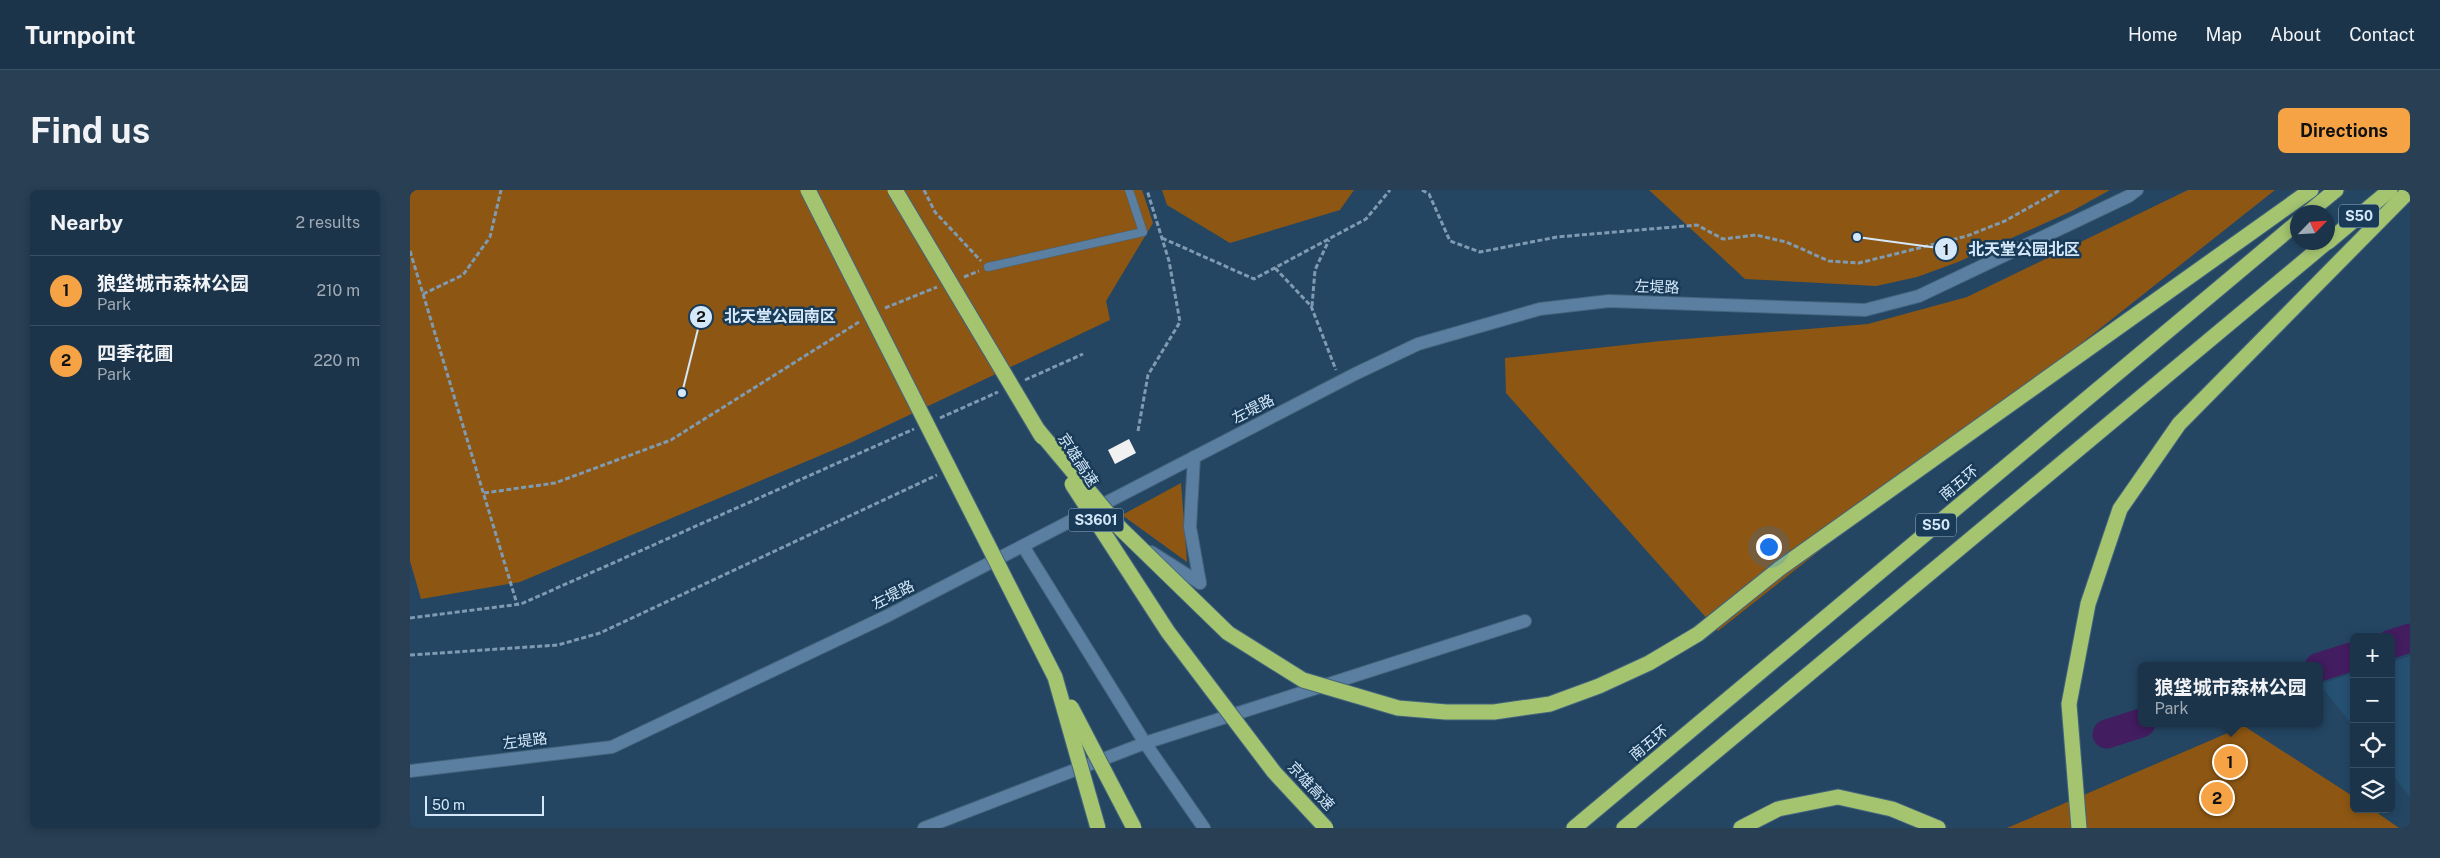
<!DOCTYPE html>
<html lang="en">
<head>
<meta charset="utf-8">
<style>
  :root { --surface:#1b344a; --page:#283f54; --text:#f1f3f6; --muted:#a0aab5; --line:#394f62; --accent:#f5a345 }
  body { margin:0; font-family:"Public Sans","Noto Sans SC",sans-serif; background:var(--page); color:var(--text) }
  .controls { position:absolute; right:15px; bottom:15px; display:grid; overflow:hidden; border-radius:8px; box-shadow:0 2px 8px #0003 }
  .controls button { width:45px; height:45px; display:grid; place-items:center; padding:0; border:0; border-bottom:1px solid var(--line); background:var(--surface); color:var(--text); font:25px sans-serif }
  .compass { position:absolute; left:1880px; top:15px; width:45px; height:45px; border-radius:50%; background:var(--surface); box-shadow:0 2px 8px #0003; rotate:65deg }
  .scale { position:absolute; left:15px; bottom:12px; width:119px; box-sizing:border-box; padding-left:5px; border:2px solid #d4e8fa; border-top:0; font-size:14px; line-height:18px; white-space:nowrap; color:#d4e8fa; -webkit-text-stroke:4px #193b58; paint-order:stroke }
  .you { position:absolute; left:1358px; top:356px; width:18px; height:18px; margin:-12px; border:4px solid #fff; border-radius:50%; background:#1a73e8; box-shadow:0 0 0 8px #1a73e833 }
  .badge { display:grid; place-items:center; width:32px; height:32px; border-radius:50%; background:var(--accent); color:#111; font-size:16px; font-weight:700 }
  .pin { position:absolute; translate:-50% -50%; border:2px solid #fff; box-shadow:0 1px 5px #0006 }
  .popup { position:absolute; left:1728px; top:472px; width:185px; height:65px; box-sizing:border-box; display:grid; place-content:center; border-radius:8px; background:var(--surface); filter:drop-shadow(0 1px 4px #0005); font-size:16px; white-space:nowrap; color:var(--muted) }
  .popup b { font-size:19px; color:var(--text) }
  .popup::after { content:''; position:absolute; left:50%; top:100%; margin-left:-10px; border:10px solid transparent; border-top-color:var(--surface) }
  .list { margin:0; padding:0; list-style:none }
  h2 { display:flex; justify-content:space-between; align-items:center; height:65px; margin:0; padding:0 20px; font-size:21px }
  h2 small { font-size:16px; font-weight:400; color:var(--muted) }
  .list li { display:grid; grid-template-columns:32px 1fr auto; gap:15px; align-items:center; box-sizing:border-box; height:70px; padding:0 20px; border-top:1px solid var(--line) }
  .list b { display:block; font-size:19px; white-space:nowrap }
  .list p { margin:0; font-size:16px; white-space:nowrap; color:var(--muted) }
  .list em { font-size:16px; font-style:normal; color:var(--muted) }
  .icon { flex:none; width:28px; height:28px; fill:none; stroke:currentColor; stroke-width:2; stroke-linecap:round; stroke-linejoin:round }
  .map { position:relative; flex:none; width:2000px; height:638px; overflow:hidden; border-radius:8px }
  header { display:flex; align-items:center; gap:30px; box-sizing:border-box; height:70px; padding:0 25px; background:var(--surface); border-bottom:1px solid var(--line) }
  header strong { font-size:24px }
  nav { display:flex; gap:28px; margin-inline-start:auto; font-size:18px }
  .intro { display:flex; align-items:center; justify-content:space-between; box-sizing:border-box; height:120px; padding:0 30px }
  h1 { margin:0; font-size:35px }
  .button { padding:12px 22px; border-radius:8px; background:var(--accent); color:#111; font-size:18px; font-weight:700 }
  main { display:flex; gap:30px; padding:0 30px }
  aside { flex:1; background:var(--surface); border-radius:8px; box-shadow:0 2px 8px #0003 }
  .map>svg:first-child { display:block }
</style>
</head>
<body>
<header>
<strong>Turnpoint</strong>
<nav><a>Home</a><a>Map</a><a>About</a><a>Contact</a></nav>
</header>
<div class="intro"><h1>Find us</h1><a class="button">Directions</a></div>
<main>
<aside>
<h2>Nearby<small>2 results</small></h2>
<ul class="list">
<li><span class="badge">1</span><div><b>狼垡城市森林公园</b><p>Park</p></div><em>210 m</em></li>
<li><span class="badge">2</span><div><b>四季花圃</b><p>Park</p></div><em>220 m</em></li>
</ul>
</aside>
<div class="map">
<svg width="2000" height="638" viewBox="0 0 2000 638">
  <rect width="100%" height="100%" fill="#244663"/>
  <g fill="#265072">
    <path d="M2000,466V607L1981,583V472Z"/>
    <path d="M1944,483V537L1909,494Z"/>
  </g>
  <g fill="#8d5713">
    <path d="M0,0H732L743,33L696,111L700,130L440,253L110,392L11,409L0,371Z"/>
    <path d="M752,0H944L930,20L820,53L757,15Z"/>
    <path d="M1239,0H1700L1662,21L1548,72L1507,87L1466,96L1335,89Z"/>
    <path d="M1778,0H1865L1308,441L1096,203L1095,168L1251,151L1458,134L1557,107Z"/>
    <path d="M771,293L777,372L712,325Z"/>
    <path d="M1834,536L1944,607V619H1962L1989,638H1597Z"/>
  </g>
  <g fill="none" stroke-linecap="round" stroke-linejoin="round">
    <g stroke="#421d60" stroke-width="29">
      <path d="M1981,454L2000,448"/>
      <path d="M1909,477L1944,466"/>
      <path d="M1697,544L1731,533"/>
    </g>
  </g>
  <path fill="#f1f1f1" d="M719,249L726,263L705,274L698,260Z"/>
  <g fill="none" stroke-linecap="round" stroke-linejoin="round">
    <g stroke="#44647d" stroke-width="9">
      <path id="lane" d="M578,77L733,42L719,0"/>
    </g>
    <g stroke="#44647d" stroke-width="14">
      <g id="street">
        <path d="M784,267L780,337L790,393"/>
        <path d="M613,356L735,553L794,638"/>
        <path d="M741,362L790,393"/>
        <path d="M514,638L735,553L1115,431"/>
      </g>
    </g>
    <g stroke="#44647d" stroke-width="14">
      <path id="secondary" d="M0,581L202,557L477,426L945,184L1008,154L1130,119L1199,111L1455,120L1509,106L1719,6L1727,0"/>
    </g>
    <g stroke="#44647d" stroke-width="17">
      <g id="highway">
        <path d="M1899,22L1926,0"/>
        <path d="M1918,52L1980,0"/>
        <path d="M1369,379L1901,0"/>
        <path d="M1164,638L1888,32"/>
        <path d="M1214,638L1917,52"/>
        <path d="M1331,638L1368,619L1428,607L1482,619L1528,638"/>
        <path d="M1669,638L1659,514L1678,414L1710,319L1769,234L2000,0"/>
      </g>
    </g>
    <g stroke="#7f9ab1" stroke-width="3" stroke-dasharray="5 2.5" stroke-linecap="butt">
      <path d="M514,0L525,22L571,71"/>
      <path d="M1012,0L1019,4L1040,51L1070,62L1147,47L1287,35L1313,49L1346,45L1376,52L1419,71L1449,73L1557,46L1595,31L1650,0"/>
      <path d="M752,48L844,89L956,29L980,0"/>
      <path d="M0,61L107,414"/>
      <path d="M865,78L901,116L926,180"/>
      <path d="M554,87L569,81"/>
      <path d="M13,104L53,85L80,47L91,0"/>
      <path d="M902,116L905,80L919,50"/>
      <path d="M475,118L527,97"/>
      <path d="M615,190L673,164"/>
      <path d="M530,228L588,202"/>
      <path d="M728,241L738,185L770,132L759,71L737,0"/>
      <path d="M74,303L145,293L261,250L449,132"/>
      <path d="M0,428L111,414L504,239"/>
      <path d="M0,465L148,455L190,443L527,285"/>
    </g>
    <use href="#lane" stroke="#5b7fa0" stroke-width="8"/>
    <use href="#street" stroke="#5b7fa0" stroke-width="12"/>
    <use href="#secondary" stroke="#5b7fa0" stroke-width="12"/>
    <use href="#highway" stroke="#a4c470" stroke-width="15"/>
    <g stroke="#44647d" stroke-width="17" stroke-linecap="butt">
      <g id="highway-bridge">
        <path d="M398,0L645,487L688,638"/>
        <path d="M485,0L632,247"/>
        <path d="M628,240L710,338L818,443L893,490L988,518L1036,522H1084L1140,514L1189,496L1239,473L1288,444L1369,379"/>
        <path d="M662,294L758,442L864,582L916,638"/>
        <path d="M661,517L724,638"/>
      </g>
    </g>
    <use href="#highway-bridge" stroke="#a4c470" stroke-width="15"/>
  </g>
  <g text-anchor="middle" stroke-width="5" stroke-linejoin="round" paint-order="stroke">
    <g fill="#193b58" stroke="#9cb4c9" stroke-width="1">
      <rect x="1929" y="14.5" width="40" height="23" rx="4"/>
      <rect x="658.5" y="318.5" width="55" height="23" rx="4"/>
      <rect x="1506" y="323.5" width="40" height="23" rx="4"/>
    </g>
    <g font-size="14" font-weight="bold" fill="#d4e8fa">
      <text x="1949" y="31">S50</text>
      <text x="686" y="335">S3601</text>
      <text x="1526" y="340">S50</text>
    </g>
    <g font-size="15" fill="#d4e8fa" stroke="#193b58">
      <text transform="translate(1247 97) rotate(2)" y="5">左堤路</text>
      <text transform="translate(843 219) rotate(-27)" y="5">左堤路</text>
      <text transform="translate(668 270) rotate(57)" y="5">京雄高速</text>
      <text transform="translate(1549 293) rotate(-40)" y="5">南五环</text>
      <text transform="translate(483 405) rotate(-27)" y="5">左堤路</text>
      <text transform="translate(115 551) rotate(-7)" y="5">左堤路</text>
      <text transform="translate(1239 553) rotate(-40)" y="5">南五环</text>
      <text transform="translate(901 596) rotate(47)" y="5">京雄高速</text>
    </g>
  </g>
  <path fill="none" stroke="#d4e8fa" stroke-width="2" d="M1447 47L1536 59M272 203L291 127"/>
  <g fill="#d4e8fa" stroke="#193b58" stroke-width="2">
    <circle cx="1447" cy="47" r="5"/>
    <circle cx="272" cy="203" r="5"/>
    <circle cx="1536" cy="59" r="12"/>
    <circle cx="291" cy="127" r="12"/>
  </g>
  <g font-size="15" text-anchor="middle" font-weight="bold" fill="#111">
    <text x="1536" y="65">1</text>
    <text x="291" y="132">2</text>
  </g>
  <g font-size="16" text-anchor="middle" font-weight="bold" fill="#d4e8fa" stroke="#193b58" stroke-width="5" stroke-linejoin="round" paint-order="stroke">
    <text x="1614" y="65">北天堂公园北区</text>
    <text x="370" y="132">北天堂公园南区</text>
  </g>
</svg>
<div class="controls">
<button>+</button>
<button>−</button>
<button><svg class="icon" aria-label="locate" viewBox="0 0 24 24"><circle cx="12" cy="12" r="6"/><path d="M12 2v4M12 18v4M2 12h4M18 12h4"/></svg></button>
<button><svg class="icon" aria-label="layers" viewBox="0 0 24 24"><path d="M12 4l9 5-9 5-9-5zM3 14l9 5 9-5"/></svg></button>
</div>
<svg class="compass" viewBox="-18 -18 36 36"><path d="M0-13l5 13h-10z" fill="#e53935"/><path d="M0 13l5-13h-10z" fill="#a0aab5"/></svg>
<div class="scale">50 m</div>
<div class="you"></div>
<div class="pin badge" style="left:1820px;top:572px">1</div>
<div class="popup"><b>狼垡城市森林公园</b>Park</div>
<div class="pin badge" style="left:1807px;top:608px">2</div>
</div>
</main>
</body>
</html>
